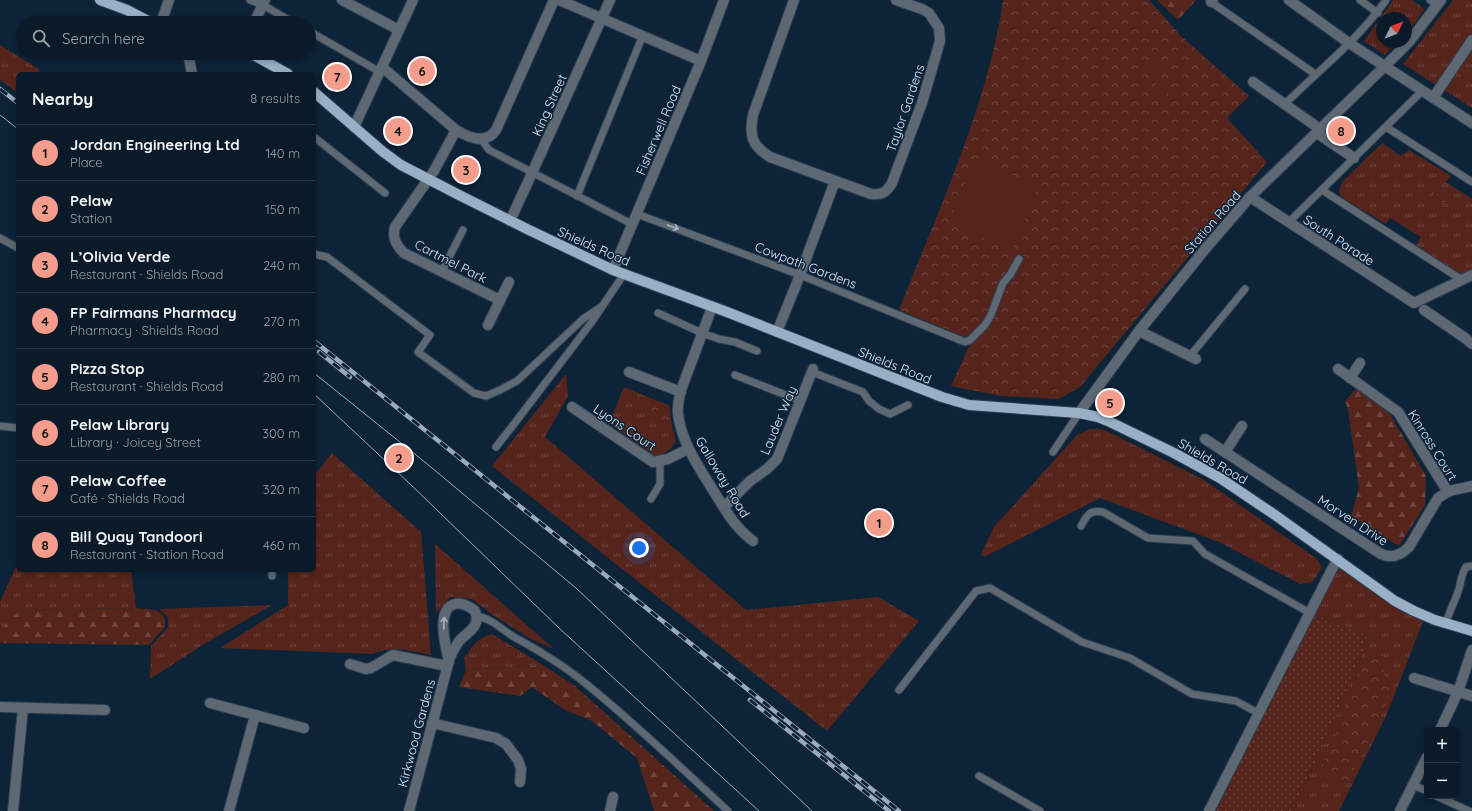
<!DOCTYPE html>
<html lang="en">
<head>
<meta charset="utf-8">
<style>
  :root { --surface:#0a1a29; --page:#132331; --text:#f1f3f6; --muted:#99a1a8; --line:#2a3846; --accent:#f49d8c }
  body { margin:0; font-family:Quicksand,sans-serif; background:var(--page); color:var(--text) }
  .controls { position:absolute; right:12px; bottom:12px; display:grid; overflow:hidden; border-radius:6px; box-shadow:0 2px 6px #0003 }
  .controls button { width:36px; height:36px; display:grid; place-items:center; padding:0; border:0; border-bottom:1px solid var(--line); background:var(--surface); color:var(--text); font:20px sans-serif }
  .compass { position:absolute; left:1376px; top:12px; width:36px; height:36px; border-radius:50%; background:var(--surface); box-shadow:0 2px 6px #0003; rotate:47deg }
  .you { position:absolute; left:639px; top:548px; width:14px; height:14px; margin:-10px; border:3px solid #fff; border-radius:50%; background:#1a73e8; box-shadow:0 0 0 6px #1a73e833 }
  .badge { display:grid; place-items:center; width:26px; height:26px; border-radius:50%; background:var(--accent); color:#111; font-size:13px; font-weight:700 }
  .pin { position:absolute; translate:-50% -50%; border:2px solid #fff; box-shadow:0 1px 4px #0006 }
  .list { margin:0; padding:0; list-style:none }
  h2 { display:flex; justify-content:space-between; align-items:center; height:52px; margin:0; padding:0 16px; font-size:17px }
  h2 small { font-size:13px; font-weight:400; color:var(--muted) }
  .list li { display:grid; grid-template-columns:26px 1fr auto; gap:12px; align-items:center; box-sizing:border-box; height:56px; padding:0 16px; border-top:1px solid var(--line) }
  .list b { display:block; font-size:15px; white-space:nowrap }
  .list p { margin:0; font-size:13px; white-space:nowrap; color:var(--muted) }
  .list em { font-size:13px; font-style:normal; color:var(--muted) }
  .icon { flex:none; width:22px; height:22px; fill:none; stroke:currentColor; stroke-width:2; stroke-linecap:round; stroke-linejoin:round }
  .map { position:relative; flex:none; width:1472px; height:811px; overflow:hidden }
  .search { position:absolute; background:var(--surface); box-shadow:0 2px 6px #0003; left:16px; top:16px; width:300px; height:44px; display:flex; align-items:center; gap:10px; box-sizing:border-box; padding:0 14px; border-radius:22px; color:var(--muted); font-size:15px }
  .panel { position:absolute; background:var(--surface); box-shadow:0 2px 6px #0003; left:16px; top:72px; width:300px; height:500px; border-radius:6px }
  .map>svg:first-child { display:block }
</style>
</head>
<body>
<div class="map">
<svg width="1472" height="811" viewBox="0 0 1472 811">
  <defs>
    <pattern id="grass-tufts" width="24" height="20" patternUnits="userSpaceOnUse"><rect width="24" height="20" fill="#55251c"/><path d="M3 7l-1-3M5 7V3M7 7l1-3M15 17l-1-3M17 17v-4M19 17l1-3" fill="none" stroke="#6d453e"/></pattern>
    <pattern id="forest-firs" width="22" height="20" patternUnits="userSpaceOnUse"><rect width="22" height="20" fill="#55251c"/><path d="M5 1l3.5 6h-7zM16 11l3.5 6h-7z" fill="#6d453e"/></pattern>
    <pattern id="park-crowns" width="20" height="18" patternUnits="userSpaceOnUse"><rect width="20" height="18" fill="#55251c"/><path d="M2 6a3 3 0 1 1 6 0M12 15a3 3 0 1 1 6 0" fill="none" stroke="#6d453e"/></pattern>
    <pattern id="garden-dots" width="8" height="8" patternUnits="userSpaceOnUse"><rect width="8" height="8" fill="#55251c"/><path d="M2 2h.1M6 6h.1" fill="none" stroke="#6d453e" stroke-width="1.8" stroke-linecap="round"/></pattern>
  </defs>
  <rect width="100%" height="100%" fill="#0d2337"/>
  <g fill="url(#grass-tufts)">
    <path d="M1393,0H1412L1424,9L1416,22L1406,33V18H1382V42H1397L1385,55L1364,41Z"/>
    <path d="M1453,0H1472V108L1403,64Z"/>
    <path d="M0,45L40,70L37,74H18V93L0,80Z"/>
    <path d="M1382,143L1401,156L1409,150L1451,176L1446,182L1472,199V270L1462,276L1416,245L1421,237L1390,218L1386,224L1341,197L1339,190L1343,181Z"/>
    <path d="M566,374L568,396L545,437L746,610L878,597L919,621L827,731L492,466Z"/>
    <path d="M624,387L653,399L648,410L661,426H672L676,441C671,450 665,454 655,456L609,424Z"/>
    <path d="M1090,429H1099L1109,432L1204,480L1317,559L1322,568L1312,582L1300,584L1219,542L1100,498L984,557L981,554L994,527L1077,435Z"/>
    <path d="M332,453L421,532L431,655C412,651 392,645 373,654L220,648L288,605V570H314V476Z"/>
    <path d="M435,544L554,649L531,639L493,615L472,599L450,597L436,613Z"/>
    <path d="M18,562V570H131L136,608L21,610L0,630V602Z"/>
    <path d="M1338,564L1424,619L1387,714L1339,811H1292L1328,734L1369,637L1313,614Z"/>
    <path d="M272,605L209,641L150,679L151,646L168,627V617L159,609Z"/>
    <path d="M492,634L543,665L466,670L464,658C473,646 477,638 492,634Z"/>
  </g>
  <g fill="url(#forest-firs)">
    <path d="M1157,0H1196L1178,20Z"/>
    <path d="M1357,388L1390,414L1426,476L1425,505L1399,546L1351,517L1359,488L1348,410L1345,401Z"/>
    <path d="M136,608L156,610L162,614L165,620V627L149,645L0,643V630L20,610Z"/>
    <path d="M543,665L575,686L714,811H654L637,758L592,721L565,710L532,687L520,696L459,687L466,670Z"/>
  </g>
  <g fill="url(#park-crowns)">
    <path d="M1003,0H1149L1181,36L1249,96L1227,118L1267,162L1080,387L1059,399L1001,396L951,386L970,344L965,337L899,310C932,226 970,144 992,56C996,38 1001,19 1003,0Z"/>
    <path d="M1441,189L1447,193L1444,199L1446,200L1443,206C1438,207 1431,202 1429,199L1433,192L1438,194Z"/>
    <path d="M653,399L669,405L672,426C657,427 653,424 647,410Z"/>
    <path d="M1370,651L1385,657L1383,673L1390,683L1386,705L1345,788L1320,773Z"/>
  </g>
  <path fill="url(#garden-dots)" d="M1313,614L1369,637L1328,734L1292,811H1216Z"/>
  <g fill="#55251c">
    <path d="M1156,58L1168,99L1161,101L1149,60Z"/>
    <path d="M974,160L1038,186L1013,249L948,224Z"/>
  </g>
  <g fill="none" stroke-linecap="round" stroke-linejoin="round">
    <g stroke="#2a3e52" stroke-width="9">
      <g id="service">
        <path d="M250,0L263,5L294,23"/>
        <path d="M1360,0L1378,13"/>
        <path d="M1430,0L1437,5"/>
        <path d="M1211,2L1315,74"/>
        <path d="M309,31L380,72"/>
        <path d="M1285,104C1319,70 1359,39 1386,0"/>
        <path d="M1386,127L1472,182"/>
        <path d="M314,137L385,193"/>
        <path d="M481,139L489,150L632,224"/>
        <path d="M1322,190L1462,280"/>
        <path d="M577,196L643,35"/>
        <path d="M637,214L800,275L965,342L970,340L985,325L991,315L1003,283L1010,275L1019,259"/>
        <path d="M1289,222L1422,91"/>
        <path d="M0,238L18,248"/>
        <path d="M314,254L327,257L430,335L418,352L474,393L486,396L500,390L517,381L583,319L601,307"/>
        <path d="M442,271L463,230"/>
        <path d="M658,313L702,333L719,339L735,342L757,351"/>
        <path d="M1190,356L1245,289"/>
        <path d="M812,372L863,392L869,401L879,409L890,414L908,405"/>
        <path d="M735,375L801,401"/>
        <path d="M0,426L18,428"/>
        <path d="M496,447L514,424L591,323L624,274"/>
        <path d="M1053,452L1079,413"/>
        <path d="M651,499L660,484V461"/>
        <path d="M1081,526C1087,515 1089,510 1103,512L1148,538L1193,541L1205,554L1310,613"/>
        <path d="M272,570V576"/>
        <path d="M477,616C492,619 501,629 514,637C538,650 563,665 585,683C635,723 681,768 728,811"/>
        <path d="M1446,623C1449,612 1454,603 1458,592C1461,584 1461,574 1466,567L1472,566"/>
        <path d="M899,690L976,591L990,588L1082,642L1130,658L1192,694L1236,701L1258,713"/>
        <path d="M979,776L1040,811"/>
        <path d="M1413,785L1427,791"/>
        <path d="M1436,796L1469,811"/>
      </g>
    </g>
    <g stroke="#2a3e52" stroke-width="12">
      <g id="minor">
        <path d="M342,0L399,30"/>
        <path d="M559,0L701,61"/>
        <path d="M794,0L753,115C749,136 752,146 770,157L871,194C882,195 886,193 892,183L922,103L940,41L939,28L929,13L922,9L896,0"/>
        <path d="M1289,0L1349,43L1472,123"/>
        <path d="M1211,2L1213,0"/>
        <path d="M161,23L169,0"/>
        <path d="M254,23L265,0"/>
        <path d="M188,53L192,74"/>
        <path d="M382,67L456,130C469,138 486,145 496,130L554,0"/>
        <path d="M1253,82L1320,129"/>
        <path d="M1433,98L1472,40"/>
        <path d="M354,127L413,0"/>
        <path d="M456,130L434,171L395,227C392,238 396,245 404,253L500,300"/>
        <path d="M1317,133L1354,158"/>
        <path d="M1250,197L1414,303L1472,275"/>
        <path d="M510,221L532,173L610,0"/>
        <path d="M613,270L701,61L724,0"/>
        <path d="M712,307L681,390C679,398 677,406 678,414C682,445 701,470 716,495C723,506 730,519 739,528C743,533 748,537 753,541"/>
        <path d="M1424,310L1465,338L1472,344"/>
        <path d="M488,325L509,282"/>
        <path d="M1139,331L1196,359"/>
        <path d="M777,332L800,275L835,181"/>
        <path d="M1338,369L1398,412L1448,492"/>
        <path d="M629,372L681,392"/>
        <path d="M1350,378L1360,363"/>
        <path d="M572,407L653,462L668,459L688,449"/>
        <path d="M1079,413L1139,331L1206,248L1250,197L1385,66L1409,42L1441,0"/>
        <path d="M1205,439L1381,554C1392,559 1401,555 1409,547L1438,498L1449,491L1472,486"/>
        <path d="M1225,452L1242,426"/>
        <path d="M724,507L750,481L767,469L777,459L813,369"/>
        <path d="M350,664L366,669L371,668L393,655L447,666"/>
        <path d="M1414,678L1472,696"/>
        <path d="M210,703L304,728"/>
        <path d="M0,707L105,710"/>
        <path d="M432,723L496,738L506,744L518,760L521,769L520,782"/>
        <path d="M1440,730L1458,692L1472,650"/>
        <path d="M13,811L23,708"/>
        <path d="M229,811L255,715"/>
        <path d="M409,811L450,657C453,651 456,645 460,640C469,631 481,626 475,611C470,607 463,602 455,604C435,609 446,648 449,662"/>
        <path d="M610,811L613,797"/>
        <path d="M1209,811L1331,571L1338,559"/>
        <path d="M1400,811L1427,757"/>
      </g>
    </g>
    <g stroke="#2a3e52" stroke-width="12">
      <g id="primary">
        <path d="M100,0L127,10L152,23"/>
        <path d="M250,53L288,74"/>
        <path d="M314,92L382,151L401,165L459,195L527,229L613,270L727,312L942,397L969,405L1079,413L1098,417L1108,421L1174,453L1220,478L1275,515L1395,601L1414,611L1435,620L1472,631"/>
      </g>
    </g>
    <use href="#service" stroke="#5d6872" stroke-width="7"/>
    <use href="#minor" stroke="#5d6872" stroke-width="10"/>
    <use href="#primary" stroke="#99afc5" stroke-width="10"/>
    <g stroke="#9aaaba" stroke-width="1">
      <path d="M0,115L18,129"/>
      <path d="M314,373L426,463L576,588L812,811"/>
      <path d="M314,394L409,483L559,628L759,811"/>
    </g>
    <g stroke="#9aaaba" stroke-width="4.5">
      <g id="rail">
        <path d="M0,89L18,103"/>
        <path d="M314,341L899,811"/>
        <path d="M319,352L350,377"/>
        <path d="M750,700L889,811"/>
      </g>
    </g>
    <use href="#rail" stroke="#0d2337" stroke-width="3" stroke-dasharray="9" stroke-linecap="butt"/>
  </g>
  <defs><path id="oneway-shaft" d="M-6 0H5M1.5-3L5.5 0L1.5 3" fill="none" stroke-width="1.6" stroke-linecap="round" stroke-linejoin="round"/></defs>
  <g stroke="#a8b4c1">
    <use href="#oneway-shaft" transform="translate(673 227) rotate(20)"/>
    <use href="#oneway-shaft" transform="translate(444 623) rotate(-88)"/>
  </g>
  <g text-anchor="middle" stroke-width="3" stroke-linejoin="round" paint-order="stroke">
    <g font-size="13" fill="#dae7f5" stroke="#0d2337">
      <text transform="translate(549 105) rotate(-66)" y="5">King Street</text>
      <text transform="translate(905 108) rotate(-71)" y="5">Taylor Gardens</text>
      <text transform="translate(658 130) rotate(-67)" y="5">Fisherwell Road</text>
      <text transform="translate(1212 222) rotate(-49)" y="5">Station Road</text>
      <text transform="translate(1339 240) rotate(33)" y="5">South Parade</text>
      <text transform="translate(594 246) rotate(24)" y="5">Shields Road</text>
      <text transform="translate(451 261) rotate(27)" y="5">Cartmel Park</text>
      <text transform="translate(806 265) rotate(21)" y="5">Cowpath Gardens</text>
      <text transform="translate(895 365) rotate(22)" y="5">Shields Road</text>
      <text transform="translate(778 420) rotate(-67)" y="5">Lauder Way</text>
      <text transform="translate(625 427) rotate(34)" y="5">Lyons Court</text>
      <text transform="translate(1433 445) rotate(58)" y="5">Kinross Court</text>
      <text transform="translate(1213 461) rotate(30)" y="5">Shields Road</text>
      <text transform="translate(723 477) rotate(59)" y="5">Galloway Road</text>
      <text transform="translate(1353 520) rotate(33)" y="5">Morven Drive</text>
      <text transform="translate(416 733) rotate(-75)" y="5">Kirkwood Gardens</text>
    </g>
  </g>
</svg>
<div class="controls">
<button>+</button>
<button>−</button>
</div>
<svg class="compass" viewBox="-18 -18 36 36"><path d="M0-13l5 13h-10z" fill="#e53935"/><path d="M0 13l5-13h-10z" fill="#99a1a8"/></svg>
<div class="you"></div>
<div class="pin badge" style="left:879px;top:523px">1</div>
<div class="pin badge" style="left:399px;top:458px">2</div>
<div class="pin badge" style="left:466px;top:170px">3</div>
<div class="pin badge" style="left:398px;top:131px">4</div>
<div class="pin badge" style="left:1110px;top:403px">5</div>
<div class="pin badge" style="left:422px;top:71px">6</div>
<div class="pin badge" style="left:337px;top:77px">7</div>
<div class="pin badge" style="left:1341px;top:131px">8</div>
<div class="search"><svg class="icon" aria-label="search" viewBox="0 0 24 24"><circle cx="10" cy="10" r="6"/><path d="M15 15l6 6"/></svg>Search here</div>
<section class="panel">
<h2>Nearby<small>8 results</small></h2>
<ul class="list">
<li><span class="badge">1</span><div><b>Jordan Engineering Ltd</b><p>Place</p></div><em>140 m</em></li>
<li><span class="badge">2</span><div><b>Pelaw</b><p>Station</p></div><em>150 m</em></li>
<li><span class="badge">3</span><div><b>L’Olivia Verde</b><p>Restaurant · Shields Road</p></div><em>240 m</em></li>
<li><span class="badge">4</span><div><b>FP Fairmans Pharmacy</b><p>Pharmacy · Shields Road</p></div><em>270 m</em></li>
<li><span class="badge">5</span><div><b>Pizza Stop</b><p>Restaurant · Shields Road</p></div><em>280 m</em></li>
<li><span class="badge">6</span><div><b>Pelaw Library</b><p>Library · Joicey Street</p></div><em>300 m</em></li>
<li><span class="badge">7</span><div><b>Pelaw Coffee</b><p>Café · Shields Road</p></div><em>320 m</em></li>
<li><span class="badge">8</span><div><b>Bill Quay Tandoori</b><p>Restaurant · Station Road</p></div><em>460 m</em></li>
</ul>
</section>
</div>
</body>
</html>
